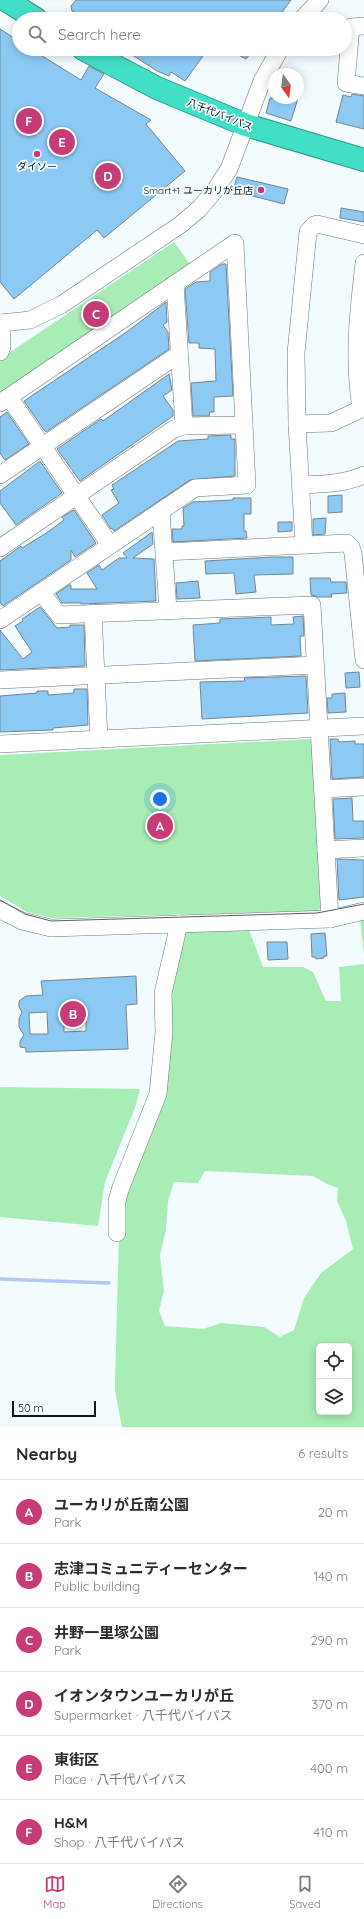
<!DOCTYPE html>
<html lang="en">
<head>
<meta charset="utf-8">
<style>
  :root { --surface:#fff; --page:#f2f2f3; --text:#2b2b33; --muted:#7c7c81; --line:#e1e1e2; --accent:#c53c76 }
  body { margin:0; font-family:Quicksand,"Noto Sans JP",sans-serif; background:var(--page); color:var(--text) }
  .controls { position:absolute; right:12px; bottom:12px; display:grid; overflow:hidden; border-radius:6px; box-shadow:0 2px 10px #0003 }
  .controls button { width:36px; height:36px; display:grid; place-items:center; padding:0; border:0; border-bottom:1px solid var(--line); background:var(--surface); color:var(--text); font:20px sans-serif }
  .compass { position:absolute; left:268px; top:68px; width:36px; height:36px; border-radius:50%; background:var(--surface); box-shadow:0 2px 10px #0003; rotate:166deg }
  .scale { position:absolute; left:12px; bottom:10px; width:84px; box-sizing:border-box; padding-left:4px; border:2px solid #121819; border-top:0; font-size:11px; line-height:14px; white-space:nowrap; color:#121819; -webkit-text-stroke:3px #f2fcfe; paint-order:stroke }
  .you { position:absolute; left:160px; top:799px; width:14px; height:14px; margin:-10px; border:3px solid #fff; border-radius:50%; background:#1a73e8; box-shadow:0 0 0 6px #1a73e833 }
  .badge { display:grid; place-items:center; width:26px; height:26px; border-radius:50%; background:var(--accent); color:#fff; font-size:13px; font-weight:700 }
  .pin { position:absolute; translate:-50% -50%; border:2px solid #fff; box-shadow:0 1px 4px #0006 }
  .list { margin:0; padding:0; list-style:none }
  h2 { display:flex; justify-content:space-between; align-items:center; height:52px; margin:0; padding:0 16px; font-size:17px }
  h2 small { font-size:13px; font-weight:400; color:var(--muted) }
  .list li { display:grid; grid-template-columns:26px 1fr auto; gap:12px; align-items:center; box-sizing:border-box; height:64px; padding:0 16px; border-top:1px solid var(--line) }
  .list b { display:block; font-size:15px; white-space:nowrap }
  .list p { margin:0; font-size:13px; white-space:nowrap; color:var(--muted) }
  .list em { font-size:13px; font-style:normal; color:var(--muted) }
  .icon { flex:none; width:22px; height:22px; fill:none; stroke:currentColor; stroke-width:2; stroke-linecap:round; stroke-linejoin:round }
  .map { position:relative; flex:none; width:364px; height:1427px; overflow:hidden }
  .search { position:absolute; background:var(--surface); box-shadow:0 2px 10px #0003; left:12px; right:12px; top:12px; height:44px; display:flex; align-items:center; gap:10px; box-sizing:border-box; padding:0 14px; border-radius:22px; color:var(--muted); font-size:15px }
  .sheet { height:436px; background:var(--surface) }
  nav { display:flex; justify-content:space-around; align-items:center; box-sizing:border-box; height:56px; border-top:1px solid var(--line); background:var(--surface); font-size:11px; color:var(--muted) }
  nav a { display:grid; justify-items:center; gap:2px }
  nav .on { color:var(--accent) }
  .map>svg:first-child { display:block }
</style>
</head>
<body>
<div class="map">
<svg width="364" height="1427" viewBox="0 0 364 1427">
  <rect width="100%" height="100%" fill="#f2fcfe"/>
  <g fill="#a8edb5" fill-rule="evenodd">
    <path d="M174,242L193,268L0,398V359Z"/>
    <path d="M310,739L316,741L324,906L317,911L52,918L27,912L0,896V755Z"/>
    <path d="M364,919V954L360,920Z"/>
    <path d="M249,930L263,967H303L313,972L326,1001H341L339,967L364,964V1427H122L115,1391V1380L120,1200L156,1109L168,994L183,931ZM205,1171L313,1176L327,1184L338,1188L337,1201L346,1221L353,1249L321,1273L304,1298L294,1330L280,1337L264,1327L221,1323L203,1329L165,1326L159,1311L164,1291L160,1255L166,1230L168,1202L174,1182L198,1183ZM319,1346H349V1412H319Z"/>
    <path d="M0,1087L140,1089L136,1105L105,1182L98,1226L0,1217Z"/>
  </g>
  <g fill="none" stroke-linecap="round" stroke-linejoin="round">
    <path stroke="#b7c7f4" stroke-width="3.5" d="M0,1279L109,1283"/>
  </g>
  <g fill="#8ccaf4" stroke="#78848d" fill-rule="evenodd">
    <path d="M76,0H291L277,19H79L82,16L72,11L71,6Z"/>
    <path d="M0,29L19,41V49H31L81,80L89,66L104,74L95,88L151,120L146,124L185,171L104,238L97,230L14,299L0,282Z"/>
    <path d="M123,49H208L185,81L171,72L169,76L157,71Z"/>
    <path d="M228,49H254L246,59Z"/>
    <path d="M352,94L364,96V129L336,122L343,95L351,97Z"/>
    <path d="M270,98H298L291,121L266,113Z"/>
    <path d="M237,177L288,189L284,204L233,191Z"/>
    <path d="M341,208L364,212V222L340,218Z"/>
    <path d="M222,264H226L233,396L214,397V412H210L209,416H193L191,383L216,381L215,349L199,348V343H189L185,289L196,282L210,281V272Z"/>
    <path d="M166,302L167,322L163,325L168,332L169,349L46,432L44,430L24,401L128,331Z"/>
    <path d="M169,374L172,390L163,396L173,410V416L80,481L57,449L101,419L103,421Z"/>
    <path d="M7,412L29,444L5,460L0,453V417Z"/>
    <path d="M231,435V439H235V476L190,480L114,531L112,528L111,529L102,515L119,503L111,490L114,489L112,485L178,441L208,439V436Z"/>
    <path d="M40,461L62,493L16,525L0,503V491Z"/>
    <path d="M342,495V512L328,513V496Z"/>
    <path d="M233,498H251V514H244V531H246L247,538L173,542L172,529H182V526H184L183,508L193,502L233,500Z"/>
    <path d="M74,510L96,543L75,557L71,550V560L3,606L0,602V561L21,546L22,548L48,532L64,520L62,517Z"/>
    <path d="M326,518L325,534L313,535V519Z"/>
    <path d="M278,522H292V531L278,532Z"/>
    <path d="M152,532L153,544L133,558L154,559L156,601L81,604V603H62L56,594L69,585H71V589H97L87,573L99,565L102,570L119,558H127L123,553Z"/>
    <path d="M272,557H293V574L254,575L256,592L236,594L234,573L206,574L205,561Z"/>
    <path d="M310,578H330L331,582H346L347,593L331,594L332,597H318L311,595Z"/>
    <path d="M198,581L200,598L177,599L176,583Z"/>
    <path d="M40,607L57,628L70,627V625H84L85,666L0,670V630L23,659L32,652L15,626L23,621L22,619Z"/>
    <path d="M303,616L304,636H300L301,656L195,661L193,625L220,623V619L271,617V625L294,624L293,617Z"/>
    <path d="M359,672L360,687L346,688L345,673Z"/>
    <path d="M306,676L308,713L202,719L200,682L245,681L244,678Z"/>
    <path d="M74,689H87L88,725L53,728V730L0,732V696L37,693V691H48V695L74,693Z"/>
    <path d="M345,693L346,712L328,713L327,698H332V694Z"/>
    <path d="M330,739H338L339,742L355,741V744H364V777L332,779Z"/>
    <path d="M352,798L353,821H364V838L335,839L333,799Z"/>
    <path d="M337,859L364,860V897L339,900Z"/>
    <path d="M325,933L327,956H324V958L316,959L315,957H312L311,934Z"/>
    <path d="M267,942H287L288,959L268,960Z"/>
    <path d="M136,976L137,1004L126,1005L128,1049L26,1052V1048L20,1047V1041L24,1035L19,1027V1019L22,1012L19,1007V1001L26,996L43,995L41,981ZM47,1012L48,1034H30L29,1013ZM86,1012V1031L64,1032V1013Z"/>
  </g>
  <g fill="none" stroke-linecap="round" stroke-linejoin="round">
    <g stroke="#67777a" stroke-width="18">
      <g id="minor">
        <path d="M302,19L320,0"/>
        <path d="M364,26L351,27L346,83L364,86"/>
        <path d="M175,284L184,426"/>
        <path d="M0,323L30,320L61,305L180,225L199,209L216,189L229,169L262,81L280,49"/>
        <path d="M0,352L2,347L1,323"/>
        <path d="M9,397L110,545"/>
        <path d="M0,403L235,243L247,485L195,488L0,620"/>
        <path d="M297,424L331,423L361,409C353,357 358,315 364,263"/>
        <path d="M0,475L179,354"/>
        <path d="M301,485C323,484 343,484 364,475"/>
        <path d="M161,512L168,610"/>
        <path d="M304,545L297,424L296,353L308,232L314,225L317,224L364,235"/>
        <path d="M0,548L174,429L184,426L244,425"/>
        <path d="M165,552L347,543L351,547L353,553L364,660"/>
        <path d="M41,592L59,615L312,605L330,919"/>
        <path d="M93,613L99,739"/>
        <path d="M0,680L315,665"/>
        <path d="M0,744L364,726"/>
        <path d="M323,789L364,787"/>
        <path d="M326,850L364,848"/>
        <path d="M0,910L22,921L51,928L330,919L364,911"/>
        <path d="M117,1233V1201L121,1187L158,1094L164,1032L163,993L179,924"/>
      </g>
    </g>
    <g stroke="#31998a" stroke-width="24">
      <g id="highway">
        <path d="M6,0L36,19"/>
        <path d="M83,49L157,88L246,125L364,160"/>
      </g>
    </g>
    <use href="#minor" stroke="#fff" stroke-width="17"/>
    <use href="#highway" stroke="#42dfc7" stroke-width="22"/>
    <path stroke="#565d5f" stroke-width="1" d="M0,900L25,914L51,921L317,913L364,904"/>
  </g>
  <g fill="#c53c76" stroke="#f2fcfe" stroke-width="1.5">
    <circle cx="37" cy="154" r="4"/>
    <circle cx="261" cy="190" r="4"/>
  </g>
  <g text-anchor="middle" stroke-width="3.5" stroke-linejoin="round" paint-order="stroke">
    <g font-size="10" fill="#121819" stroke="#f2fcfe">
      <text transform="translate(220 114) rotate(22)" y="4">八千代バイパス</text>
    </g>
    <g font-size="10" fill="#121819" stroke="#f2fcfe">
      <text x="37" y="170">ダイソー</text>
      <text x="253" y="194" text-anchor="end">Smart+1 ユーカリが丘店</text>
    </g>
  </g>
</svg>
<div class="controls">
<button><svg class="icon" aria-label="locate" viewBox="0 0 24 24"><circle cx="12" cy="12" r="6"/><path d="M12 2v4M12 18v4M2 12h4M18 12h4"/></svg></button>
<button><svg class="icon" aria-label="layers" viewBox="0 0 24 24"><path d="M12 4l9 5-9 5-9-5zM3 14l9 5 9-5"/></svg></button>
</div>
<svg class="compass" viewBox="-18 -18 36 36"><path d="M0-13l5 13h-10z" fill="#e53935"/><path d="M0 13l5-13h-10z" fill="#7c7c81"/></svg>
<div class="scale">50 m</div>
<div class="you"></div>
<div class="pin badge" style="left:160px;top:826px">A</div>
<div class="pin badge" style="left:73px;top:1014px">B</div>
<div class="pin badge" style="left:96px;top:314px">C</div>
<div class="pin badge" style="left:108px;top:176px">D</div>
<div class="pin badge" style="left:62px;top:142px">E</div>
<div class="pin badge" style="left:29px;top:121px">F</div>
<div class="search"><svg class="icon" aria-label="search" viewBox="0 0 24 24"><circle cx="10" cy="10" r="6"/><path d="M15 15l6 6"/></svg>Search here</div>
</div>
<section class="sheet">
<h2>Nearby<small>6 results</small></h2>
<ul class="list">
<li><span class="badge">A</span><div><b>ユーカリが丘南公園</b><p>Park</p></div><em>20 m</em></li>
<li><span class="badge">B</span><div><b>志津コミュニティーセンター</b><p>Public building</p></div><em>140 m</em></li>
<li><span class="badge">C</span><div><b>井野一里塚公園</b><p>Park</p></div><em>290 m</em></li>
<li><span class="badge">D</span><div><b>イオンタウンユーカリが丘</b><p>Supermarket · 八千代バイパス</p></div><em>370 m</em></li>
<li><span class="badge">E</span><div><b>東街区</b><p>Place · 八千代バイパス</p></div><em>400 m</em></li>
<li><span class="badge">F</span><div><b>H&amp;M</b><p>Shop · 八千代バイパス</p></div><em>410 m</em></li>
</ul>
</section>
<nav>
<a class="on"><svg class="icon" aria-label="map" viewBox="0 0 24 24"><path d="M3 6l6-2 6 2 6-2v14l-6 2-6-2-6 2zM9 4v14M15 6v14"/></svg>Map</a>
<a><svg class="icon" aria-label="directions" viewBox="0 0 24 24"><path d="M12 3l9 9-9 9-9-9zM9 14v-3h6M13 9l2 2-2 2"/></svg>Directions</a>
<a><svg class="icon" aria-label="saved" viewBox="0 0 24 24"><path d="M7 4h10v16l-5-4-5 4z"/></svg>Saved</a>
</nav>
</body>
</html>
